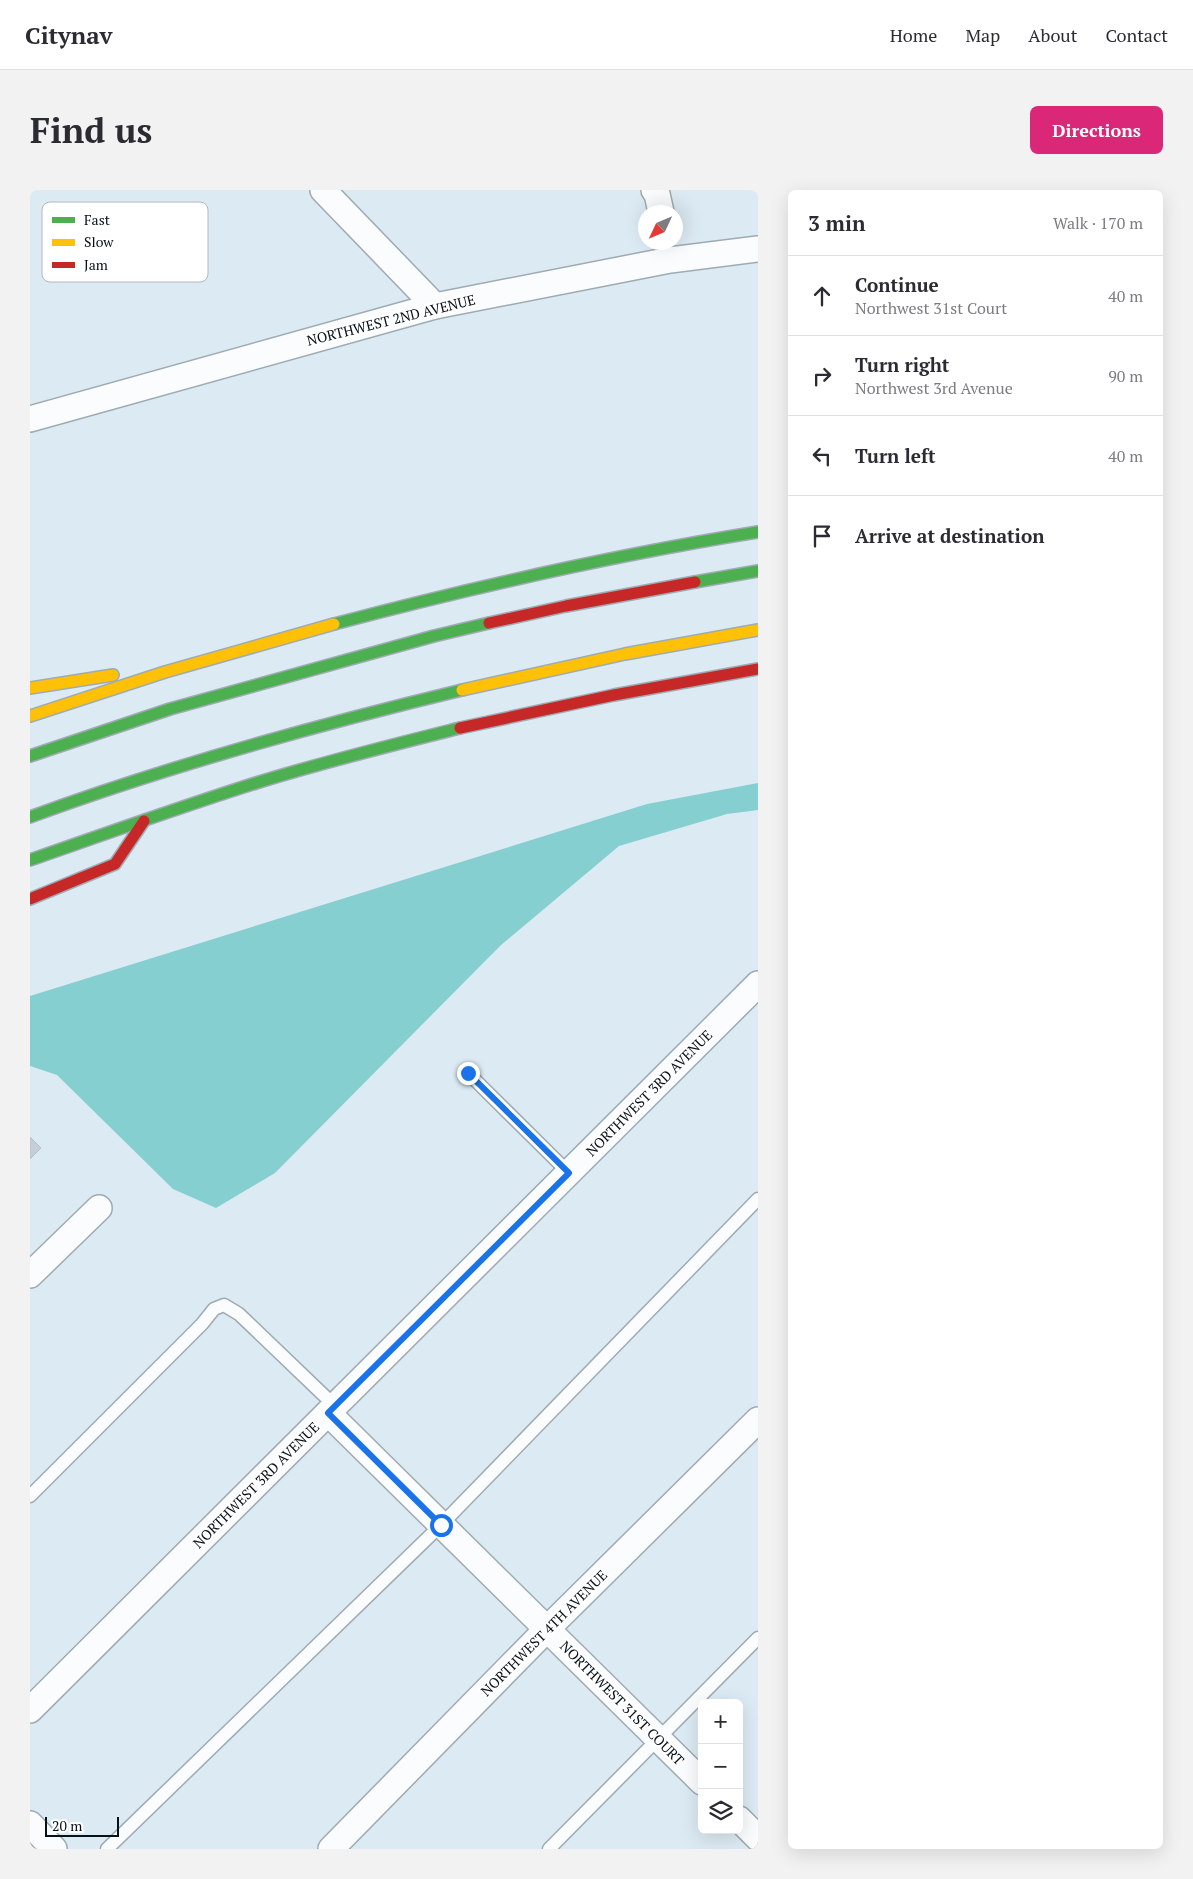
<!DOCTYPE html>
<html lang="en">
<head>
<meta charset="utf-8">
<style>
  :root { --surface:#fff; --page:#f2f2f3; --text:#2b2b33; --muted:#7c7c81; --line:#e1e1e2; --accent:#db2777 }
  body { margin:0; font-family:"PT Serif",serif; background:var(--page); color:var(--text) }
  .controls { position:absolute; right:15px; bottom:15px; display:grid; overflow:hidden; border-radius:8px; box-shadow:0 5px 20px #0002 }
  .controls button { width:45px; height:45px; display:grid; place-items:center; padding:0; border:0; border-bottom:1px solid var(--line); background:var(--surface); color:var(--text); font:25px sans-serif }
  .compass { position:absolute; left:608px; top:15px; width:45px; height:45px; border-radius:50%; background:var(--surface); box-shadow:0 5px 20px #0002; rotate:226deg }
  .scale { position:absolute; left:15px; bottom:12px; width:74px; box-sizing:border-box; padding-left:5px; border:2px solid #071118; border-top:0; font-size:14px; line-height:18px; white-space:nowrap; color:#071118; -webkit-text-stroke:4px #fff; paint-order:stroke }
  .stop { position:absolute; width:15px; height:15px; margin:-11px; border:4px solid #1a73e8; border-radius:50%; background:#fff }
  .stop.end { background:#1a73e8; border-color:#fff; box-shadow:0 1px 5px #0008 }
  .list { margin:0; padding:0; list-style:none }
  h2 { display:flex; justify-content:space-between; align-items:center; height:65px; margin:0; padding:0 20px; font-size:21px }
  h2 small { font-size:16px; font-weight:400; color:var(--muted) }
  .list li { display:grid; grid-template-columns:32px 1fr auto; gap:15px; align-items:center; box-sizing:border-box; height:80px; padding:0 20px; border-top:1px solid var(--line) }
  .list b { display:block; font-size:19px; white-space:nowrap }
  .list p { margin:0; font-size:16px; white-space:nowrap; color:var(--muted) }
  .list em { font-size:16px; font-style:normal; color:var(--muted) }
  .icon { flex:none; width:28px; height:28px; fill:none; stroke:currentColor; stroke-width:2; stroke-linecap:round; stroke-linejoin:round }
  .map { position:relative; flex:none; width:728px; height:1659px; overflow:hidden; border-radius:8px }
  header { display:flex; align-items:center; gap:30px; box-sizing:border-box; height:70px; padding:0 25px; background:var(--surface); border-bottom:1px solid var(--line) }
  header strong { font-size:24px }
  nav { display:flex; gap:28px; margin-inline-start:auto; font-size:18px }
  .intro { display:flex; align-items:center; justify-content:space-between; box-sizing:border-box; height:120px; padding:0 30px }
  h1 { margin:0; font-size:35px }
  .button { padding:12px 22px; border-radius:8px; background:var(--accent); color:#fff; font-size:18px; font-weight:700 }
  main { display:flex; gap:30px; padding:0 30px }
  aside { flex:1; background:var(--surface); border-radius:8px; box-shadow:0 5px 20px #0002 }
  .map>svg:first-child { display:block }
</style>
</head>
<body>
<header>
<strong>Citynav</strong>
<nav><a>Home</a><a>Map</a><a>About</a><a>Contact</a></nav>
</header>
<div class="intro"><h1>Find us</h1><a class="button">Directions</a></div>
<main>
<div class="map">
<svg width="728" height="1659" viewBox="0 0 728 1659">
  <rect width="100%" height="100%" fill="#dceaf3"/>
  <path fill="#85cfd1" d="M728,593V620L697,624L589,656L471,755L245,983L186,1018L143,999L27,885L0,876V806L617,614Z"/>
  <path fill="#c5cfd8" stroke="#b5bfc8" d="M0,947L11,958L0,969Z"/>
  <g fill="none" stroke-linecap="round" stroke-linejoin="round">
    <g stroke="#9fabb2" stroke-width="15">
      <g id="lane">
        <path d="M438,883L539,983"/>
        <path d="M0,1306L172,1134L184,1119L194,1115L209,1124L305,1216"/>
        <path d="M77,1659L411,1335L728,1009"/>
        <path d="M519,1659L728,1448"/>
      </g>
    </g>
    <g stroke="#9fabb2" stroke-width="28">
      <g id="street">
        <path d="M293,0L405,116"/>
        <path d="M624,0L627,4L631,22"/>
        <path d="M0,229L405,116L640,70L728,59"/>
        <path d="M0,1085L69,1018"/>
        <path d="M298,1223L672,1592"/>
        <path d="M0,1520L728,794"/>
        <path d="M709,1629L728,1648"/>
        <path d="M0,1634L24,1659"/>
        <path d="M301,1659L517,1439L728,1230"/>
      </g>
    </g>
    <g stroke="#9fabb2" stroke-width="14">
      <g id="fast">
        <path d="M665,392L728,381"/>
        <path d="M304,434C444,397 585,365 728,342"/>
        <path d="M0,566L140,519L404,446L459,433"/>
        <path d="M0,627C141,575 287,535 432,500"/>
        <path d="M0,670C75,644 150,617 226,593C293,572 362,555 430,538"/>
      </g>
    </g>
    <g stroke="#9fabb2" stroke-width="14">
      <g id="slow">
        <path d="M0,498L83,485"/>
        <path d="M432,500L595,464L728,440"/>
        <path d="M0,526L135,482L304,434"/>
      </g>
    </g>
    <g stroke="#9fabb2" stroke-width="14">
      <g id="jam">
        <path d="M459,433L536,416L665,392"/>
        <path d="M430,538L584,505L728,479"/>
        <path d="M0,709L85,674L114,631"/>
      </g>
    </g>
    <use href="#lane" stroke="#fafcfd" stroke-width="12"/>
    <use href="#street" stroke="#fafcfd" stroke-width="25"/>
    <use href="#fast" stroke="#4caf50" stroke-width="11"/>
    <use href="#slow" stroke="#ffc107" stroke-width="11"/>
    <use href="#jam" stroke="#c62828" stroke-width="11"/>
  </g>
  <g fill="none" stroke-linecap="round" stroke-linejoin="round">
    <path stroke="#1a73e8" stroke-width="6" d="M411,1335L298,1223L539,983L438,883"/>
  </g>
  <g text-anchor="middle" stroke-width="5" stroke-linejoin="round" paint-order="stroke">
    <g font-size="14" fill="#071118" stroke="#fff">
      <text transform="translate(361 130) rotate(-14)" y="5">NORTHWEST 2ND AVENUE</text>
      <text transform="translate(619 903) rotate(-45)" y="5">NORTHWEST 3RD AVENUE</text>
      <text transform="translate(226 1295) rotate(-45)" y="5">NORTHWEST 3RD AVENUE</text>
      <text transform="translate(514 1443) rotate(-45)" y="5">NORTHWEST 4TH AVENUE</text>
      <text transform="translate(592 1513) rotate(45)" y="5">NORTHWEST 31ST COURT</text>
    </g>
  </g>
  <rect x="12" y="12" width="166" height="80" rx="8" fill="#fff" stroke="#b5b8ba" stroke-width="1"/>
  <rect x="22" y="27" width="23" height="6" fill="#4caf50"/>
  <rect x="22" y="49" width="23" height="7" fill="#ffc107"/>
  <rect x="22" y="72" width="23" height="6" fill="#c62828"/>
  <g font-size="14" fill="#071118">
    <text x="54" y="35">Fast</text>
    <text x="54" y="57">Slow</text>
    <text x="54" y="80">Jam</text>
  </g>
</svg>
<div class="controls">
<button>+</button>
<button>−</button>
<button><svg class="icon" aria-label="layers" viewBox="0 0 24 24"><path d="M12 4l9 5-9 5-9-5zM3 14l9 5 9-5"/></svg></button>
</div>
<svg class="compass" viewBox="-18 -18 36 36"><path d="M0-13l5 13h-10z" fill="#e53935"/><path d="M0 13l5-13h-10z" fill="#7c7c81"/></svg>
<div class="scale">20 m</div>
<div class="stop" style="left:411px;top:1335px"></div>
<div class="stop end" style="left:438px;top:883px"></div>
</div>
<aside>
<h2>3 min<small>Walk · 170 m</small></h2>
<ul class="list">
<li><svg class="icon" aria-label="ahead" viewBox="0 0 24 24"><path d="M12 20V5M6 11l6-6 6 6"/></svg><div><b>Continue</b><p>Northwest 31st Court</p></div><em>40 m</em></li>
<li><svg class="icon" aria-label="right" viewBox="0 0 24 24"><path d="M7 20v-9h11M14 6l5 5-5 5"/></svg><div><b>Turn right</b><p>Northwest 3rd Avenue</p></div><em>90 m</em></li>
<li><svg class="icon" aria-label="left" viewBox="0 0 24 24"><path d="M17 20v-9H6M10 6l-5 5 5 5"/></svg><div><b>Turn left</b></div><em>40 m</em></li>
<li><svg class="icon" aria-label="arrive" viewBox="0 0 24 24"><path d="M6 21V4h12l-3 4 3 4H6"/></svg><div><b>Arrive at destination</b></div></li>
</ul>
</aside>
</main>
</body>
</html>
